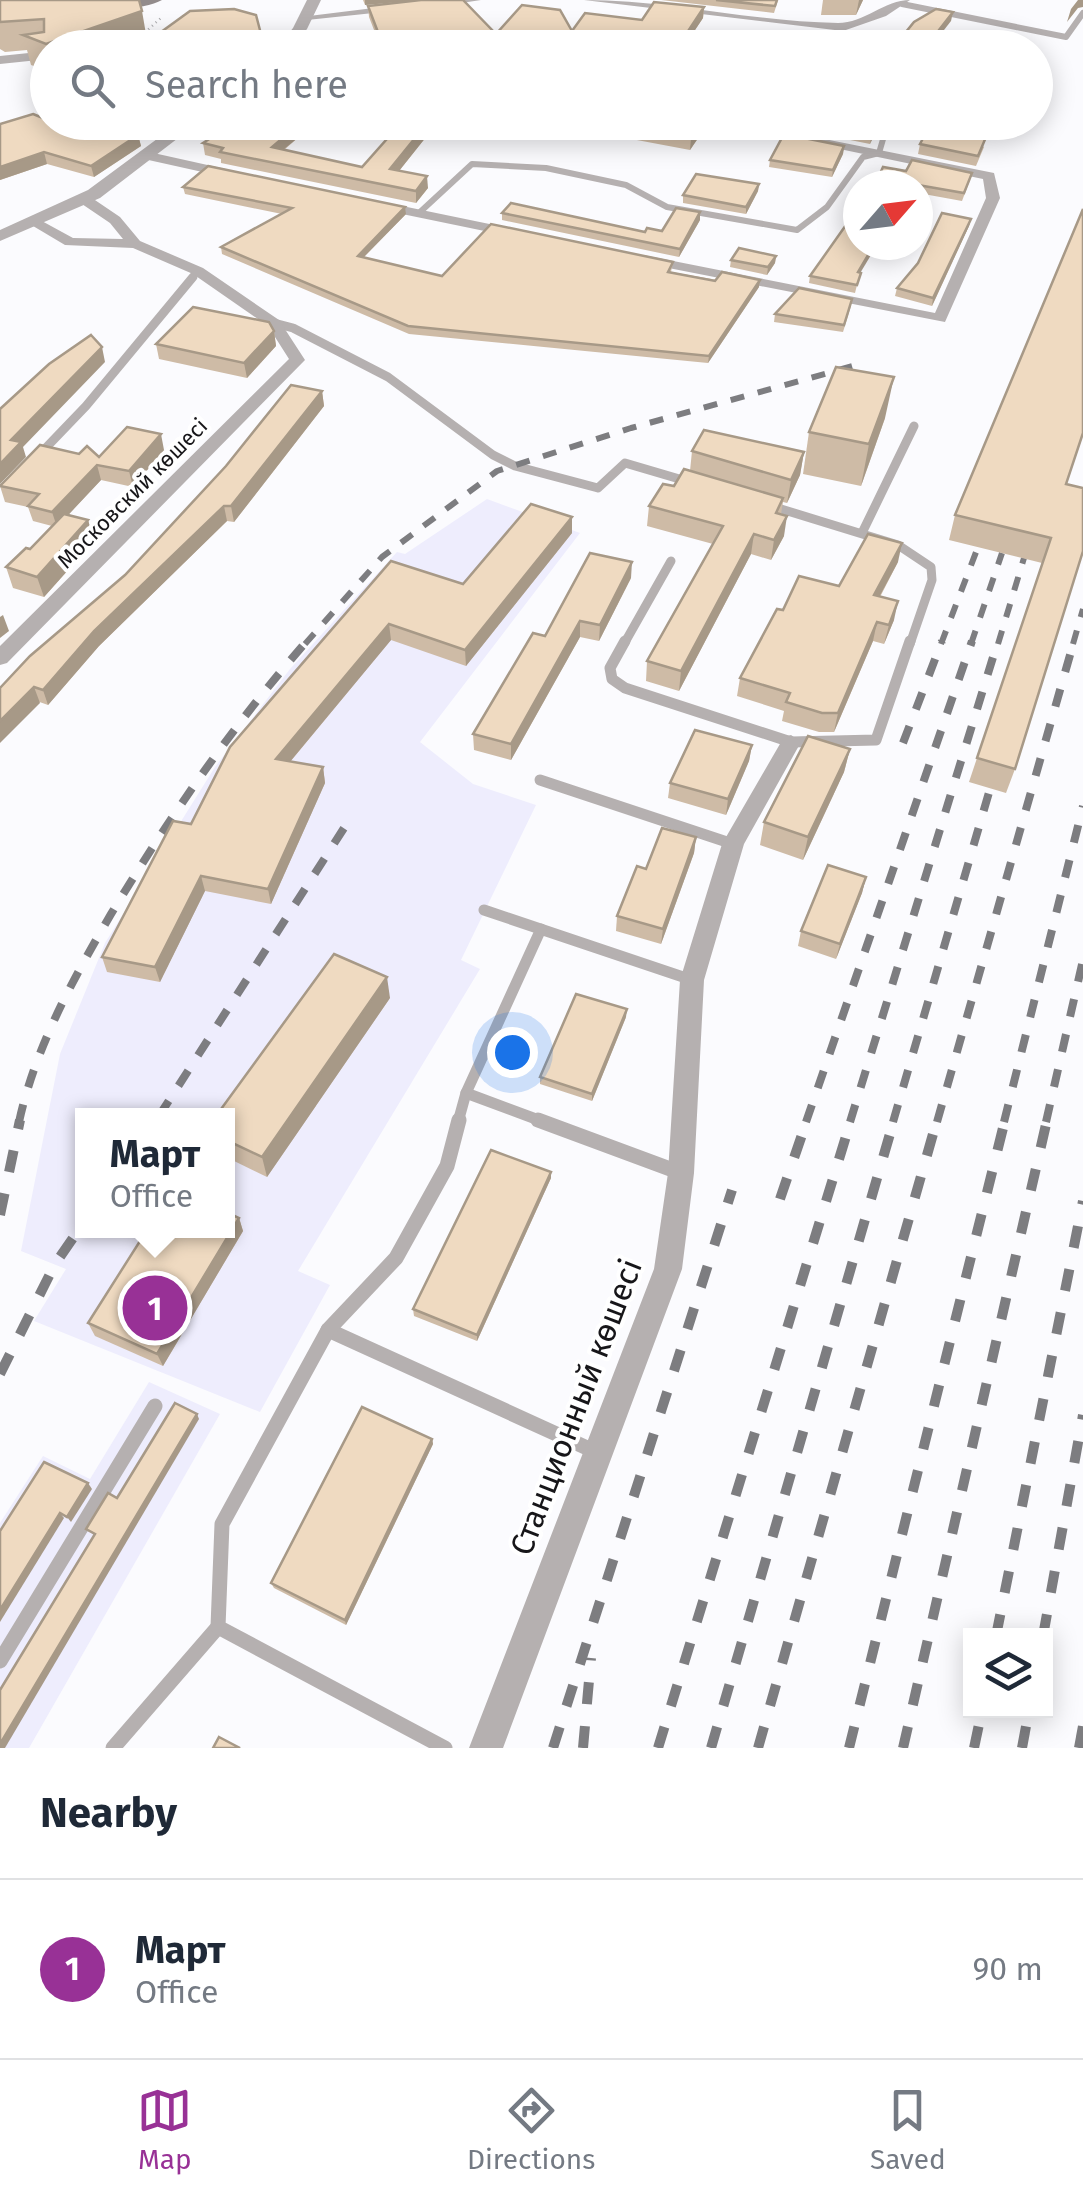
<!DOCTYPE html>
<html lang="en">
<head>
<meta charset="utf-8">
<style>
  :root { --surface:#fff; --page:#f6f6f7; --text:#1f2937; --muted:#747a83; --line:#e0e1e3; --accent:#983196 }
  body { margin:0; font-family:"Fira Sans",sans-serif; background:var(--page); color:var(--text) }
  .controls { position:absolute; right:30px; bottom:30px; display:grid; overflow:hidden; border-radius:0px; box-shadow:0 5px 25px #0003 }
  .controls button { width:90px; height:90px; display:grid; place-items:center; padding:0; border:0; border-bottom:2px solid var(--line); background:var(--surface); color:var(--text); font:50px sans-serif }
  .compass { position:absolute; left:843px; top:170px; width:90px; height:90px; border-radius:50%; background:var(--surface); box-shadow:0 5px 25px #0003; rotate:62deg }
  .you { position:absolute; left:512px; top:1052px; width:35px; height:35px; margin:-25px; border:8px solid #fff; border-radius:50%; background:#1a73e8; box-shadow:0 0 0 15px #1a73e833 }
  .badge { display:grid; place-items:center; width:65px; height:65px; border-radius:50%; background:var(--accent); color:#fff; font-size:32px; font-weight:700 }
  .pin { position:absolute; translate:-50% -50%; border:5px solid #fff; box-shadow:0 2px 10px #0006 }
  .popup { position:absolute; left:75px; top:1108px; width:160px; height:130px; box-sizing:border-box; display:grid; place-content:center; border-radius:0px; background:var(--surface); filter:drop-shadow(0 2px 8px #0005); font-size:32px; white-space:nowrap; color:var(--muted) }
  .popup b { font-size:38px; color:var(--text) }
  .popup::after { content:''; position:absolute; left:50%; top:100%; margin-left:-20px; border:20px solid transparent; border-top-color:var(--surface) }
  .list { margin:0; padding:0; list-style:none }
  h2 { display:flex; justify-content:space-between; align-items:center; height:130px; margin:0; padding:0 40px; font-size:42px }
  h2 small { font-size:32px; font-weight:400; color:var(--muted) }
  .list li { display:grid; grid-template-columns:65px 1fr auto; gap:30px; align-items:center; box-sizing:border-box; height:180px; padding:0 40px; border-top:2px solid var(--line) }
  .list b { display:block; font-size:38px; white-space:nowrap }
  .list p { margin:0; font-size:32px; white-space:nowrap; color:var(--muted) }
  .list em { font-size:32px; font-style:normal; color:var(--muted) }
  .icon { flex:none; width:55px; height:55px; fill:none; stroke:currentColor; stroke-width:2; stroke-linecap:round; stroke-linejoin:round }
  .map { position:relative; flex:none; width:1083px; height:1748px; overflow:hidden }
  .search { position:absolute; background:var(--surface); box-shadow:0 5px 25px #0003; left:30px; right:30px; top:30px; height:110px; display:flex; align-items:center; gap:25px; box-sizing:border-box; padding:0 35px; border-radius:55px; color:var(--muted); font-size:38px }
  .sheet { height:310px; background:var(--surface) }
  nav { display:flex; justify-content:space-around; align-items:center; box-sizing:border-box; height:140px; border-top:2px solid var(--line); background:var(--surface); font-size:28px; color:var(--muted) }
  nav a { display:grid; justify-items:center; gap:5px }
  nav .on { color:var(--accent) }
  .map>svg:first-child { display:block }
</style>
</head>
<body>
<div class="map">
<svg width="1083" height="1748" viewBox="0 0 1083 1748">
  <rect width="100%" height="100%" fill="#fbfbfe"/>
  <g fill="#eeedfd" fill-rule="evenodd">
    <path d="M487,499L580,533L420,742L473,784L536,805L461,960L480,969L298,1271L330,1285L260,1412L34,1321L66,1269L21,1251L60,1054L105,943L215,767L290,669L397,552L405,554ZM82,1116H228V1230H82Z"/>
    <path d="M149,1382L220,1414L29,1748H0V1523L43,1456L90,1479Z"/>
  </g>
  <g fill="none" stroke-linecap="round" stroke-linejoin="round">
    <path stroke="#aaaaad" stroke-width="2.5" stroke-dasharray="1 4" stroke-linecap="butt" d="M152,48L143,46L140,37L162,17"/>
    <g stroke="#b5b0b0" stroke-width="6">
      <path d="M902,4L1066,37L1083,13"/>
      <path d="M835,48L843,27"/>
      <path d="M419,213L472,164L546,168L626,185L667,207L797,230L827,207L863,157L879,153L888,122"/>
      <path d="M191,279L198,271"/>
    </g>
    <g stroke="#b5b0b0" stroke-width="9">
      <path d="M274,323L293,328L388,377L493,455L515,466L598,488L625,463L693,483"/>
      <path d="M38,456L86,406L193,277"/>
      <path d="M768,505L898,545L931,567L932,580L910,644"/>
      <path d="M862,533L914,426"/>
      <path d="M624,644L671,561"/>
    </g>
    <g stroke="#b5b0b0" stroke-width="11">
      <path d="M625,641L610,668L612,679L625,688L791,742L876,740L910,641"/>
      <path d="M540,780L733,844"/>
      <path d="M484,910L692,980"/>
      <path d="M466,1093L544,1122"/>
      <path d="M458,1122L466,1093L541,929"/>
    </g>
    <g stroke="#b5b0b0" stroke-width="15">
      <path d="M538,1120L681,1173"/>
      <path d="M328,1330L596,1452"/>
      <path d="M0,1661L155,1406"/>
      <path d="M113,1748L218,1627"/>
      <path d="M445,1748L218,1627L222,1524L328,1330L396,1258L447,1166L459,1120"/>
    </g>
    <g fill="#b5b0b0" fill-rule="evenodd">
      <path d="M481,0L435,7L429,4L441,0Z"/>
      <path d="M584,0C669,0 753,22 838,23C864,23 885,0 910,0L886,16L843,31Z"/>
      <path d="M398,5L402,10L307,20L301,17Z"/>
      <path d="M48,51V59L0,64V56Z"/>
      <path d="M711,122H739L994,173L1000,198L945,322L638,262L636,259L643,255L935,313L986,198L983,179Z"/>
      <path d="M149,152L239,172L241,175L234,179L144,159L142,156Z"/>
      <path d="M79,196H89L120,217L140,241L203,268L279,320L305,360L7,663L0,665V646L289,359L268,326L193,274L133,248L65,245L28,223L40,220L73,238L123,239L110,223L79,202Z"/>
      <path d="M378,201L518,230L525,234L518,238L373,208L371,205Z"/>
      <path d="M791,735L801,742L744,844L704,980L694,1173L682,1269L503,1748H469L654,1269L668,1173L680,980L722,844L784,737Z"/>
    </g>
    <g fill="#b5b0b0" fill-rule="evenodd">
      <path d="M307,0H321L307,29L292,48H277L293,28Z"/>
      <path d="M180,122H199L100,198L0,241V230L88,190Z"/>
    </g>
    <path fill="#938c8c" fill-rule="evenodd" d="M162,0C148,8 109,13 95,4L101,0Z"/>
    <g stroke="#7d7d80" stroke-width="6" stroke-dasharray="14 14" stroke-linecap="butt">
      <path d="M305,644L382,557L497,471L631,428L860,364"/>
      <path d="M941,644L978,547"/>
      <path d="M971,644L1002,553"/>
      <path d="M998,644L1024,558"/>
      <path d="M1073,644L1083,609"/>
    </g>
    <g stroke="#7d7d80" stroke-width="8" stroke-dasharray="18 18" stroke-linecap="butt">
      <path d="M903,743L942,641"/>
      <path d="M159,1116L346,825"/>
      <path d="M19,1122C35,1048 73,979 111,914C169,818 232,726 307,641"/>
      <path d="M806,1122L972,641"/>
      <path d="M850,1122L998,641"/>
      <path d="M893,1122L990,789"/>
      <path d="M937,1122L1074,641"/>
      <path d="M1004,1122L1083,806"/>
      <path d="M1046,1122L1083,960"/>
    </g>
    <g stroke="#7d7d80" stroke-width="10" stroke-dasharray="22 22" stroke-linecap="butt">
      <path d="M780,1199L807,1120"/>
      <path d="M0,1215L20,1120"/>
      <path d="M0,1374L55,1264L82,1225"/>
      <path d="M996,1636L1083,1201"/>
      <path d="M1043,1636L1083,1415"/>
      <path d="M553,1748L732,1190"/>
      <path d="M583,1748L591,1658"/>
      <path d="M658,1748L851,1120"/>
      <path d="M711,1748L894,1120"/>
      <path d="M758,1748L937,1120"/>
      <path d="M849,1748L1005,1120"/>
      <path d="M903,1748L1047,1120"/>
      <path d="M974,1748L982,1710"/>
      <path d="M1022,1748L1029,1710"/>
      <path d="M1079,1748L1083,1726"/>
    </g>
  </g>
  <g fill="#cebba6">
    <path d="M0,0L147,40L48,48V71L31,65L27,50L5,52L0,49Z"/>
    <path d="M363,0H463L496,34L572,31L642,20L704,7L703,18L683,48H381L369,17L368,6L421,0L365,5Z"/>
    <path d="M661,0H778L774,13Z"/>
    <path d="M823,0H863L856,15H821Z"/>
    <path d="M43,118L138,135L141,146L94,177L47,164L0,180V124Z"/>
    <path d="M402,122H438L399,171L428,188L416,203L221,163V159L205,155L203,143L299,130L300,136L284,150L362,167Z"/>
    <path d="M541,122H709L690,150Z"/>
    <path d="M791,122H880L870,144L790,128Z"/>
    <path d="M894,122H972L966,134L984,147L976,166L918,154L920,144L926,134L893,128Z"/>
    <path d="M844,146L843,154L832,177L769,167L770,160Z"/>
    <path d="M970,180L962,201L918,193V185Z"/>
    <path d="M759,184L758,191L746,214L683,203V195Z"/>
    <path d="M183,187L406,214L364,257L442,276L673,262L671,272L759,287L708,363L409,334L222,254L221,247L282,214L185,194Z"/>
    <path d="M502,213L645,232L662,231L700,220L679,257L502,220Z"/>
    <path d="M971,219L969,226L932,306L895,296L897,288Z"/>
    <path d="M776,256L775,263L767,275L730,267L731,260Z"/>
    <path d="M860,273L855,293L809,283L810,276Z"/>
    <path d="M851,306L843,332L774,322L775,314Z"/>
    <path d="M274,331L276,346L247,378L159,359L156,344Z"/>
    <path d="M322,391L324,406L234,522L227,521L99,646L48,705L0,688L125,575Z"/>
    <path d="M885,418L861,486L803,474L809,432Z"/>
    <path d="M164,450L133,487L101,480L68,515L88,520L94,541L44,597L13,588L6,567L30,549L52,526L33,521L28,507L5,502L0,486L99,457Z"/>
    <path d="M692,451L804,452L800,475L787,503L783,502L781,514L784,536L771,560L751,554L679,691L646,681L647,661L713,544L647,526L649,506L674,486L690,471Z"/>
    <path d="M1066,484L1015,769L1006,793L969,782L1042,563L949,540L955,515Z"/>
    <path d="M572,517V533L466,666L391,640L290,762L323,767L325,783L271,904L205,891L160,982L107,972L102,957L191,824L391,561L463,584Z"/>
    <path d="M898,562L880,597L894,620L884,644L873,641L834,732H819L782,721L784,711L737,696L740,678L783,610Z"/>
    <path d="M631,578L599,641L580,637L511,760L474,750L473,734L545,636Z"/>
    <path d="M752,745L749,761L726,815L668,798L670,783Z"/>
    <path d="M850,749L844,772L803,860L760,845L764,822Z"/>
    <path d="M696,837L694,853L661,944L616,931L617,916L646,869Z"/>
    <path d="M866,877L862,893L836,959L798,946L801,931Z"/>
    <path d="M390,998L267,1177L228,1158V1116Z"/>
    <path d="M626,1017L592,1101L540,1084V1077Z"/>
    <path d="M551,1172V1178L477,1341L414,1316L413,1309Z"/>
    <path d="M239,1218L243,1231L163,1366L95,1336L88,1323Z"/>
    <path d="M432,1439L433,1444L346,1625L274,1588L271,1583Z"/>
  </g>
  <g fill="#a79987">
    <path d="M365,0H421L365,5Z"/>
    <path d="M859,0H863L856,15Z"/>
    <path d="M1078,0H1083V7L1078,8L1067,22L1071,9Z"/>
    <path d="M704,7L703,18L683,48H677Z"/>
    <path d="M142,11L147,40L126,48H48L46,44Z"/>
    <path d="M953,12L951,21L930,48H925Z"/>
    <path d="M124,122H141L116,142L114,130Z"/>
    <path d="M294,122H306L299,130L300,136L273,158L272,147Z"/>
    <path d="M428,122H438L391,181L390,169Z"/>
    <path d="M702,122H709L690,150L691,138Z"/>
    <path d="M877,122H880L870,144L872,134Z"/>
    <path d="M138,135L141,146L94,177L91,166Z"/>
    <path d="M844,146L843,154L832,177L833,170Z"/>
    <path d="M44,152L47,164L0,180V167Z"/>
    <path d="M427,176L428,188L416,203V191Z"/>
    <path d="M759,184L758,191L746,214V207Z"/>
    <path d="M405,207L406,214L358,263V256Z"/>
    <path d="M700,212V220L679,257L680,249Z"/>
    <path d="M971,219L969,226L932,306L933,298Z"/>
    <path d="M874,245H877L856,280L858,272Z"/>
    <path d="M776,256L775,263L767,275L768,267Z"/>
    <path d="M760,280L759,287L708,363L709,356Z"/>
    <path d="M274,331L276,346L247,378L244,363Z"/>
    <path d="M102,347L105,362L23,447L26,457L0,484V464L11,440Z"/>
    <path d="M894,377L885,418L861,486L869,444Z"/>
    <path d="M322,391L324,406L234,522L231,506Z"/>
    <path d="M161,434L164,450L133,487L129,471Z"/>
    <path d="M804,452L800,475L787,503L791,480Z"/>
    <path d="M97,465L101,480L57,527L52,512Z"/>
    <path d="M224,506L227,521L99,646L48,705L43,690L94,631Z"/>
    <path d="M787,516L784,536L771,560L774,540Z"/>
    <path d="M572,517V533L466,666L465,650Z"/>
    <path d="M88,520L94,541L44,597L37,577Z"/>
    <path d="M754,534L751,554L679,691L681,671Z"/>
    <path d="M902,543L898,562L870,614L874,595Z"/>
    <path d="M632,562L631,578L599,641L600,625Z"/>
    <path d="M898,601L894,620L884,644L889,625Z"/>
    <path d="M3,615L9,631L0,638V617Z"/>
    <path d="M580,621V637L511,760V744Z"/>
    <path d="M877,622L873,641L834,732L838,713Z"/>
    <path d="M389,624L391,640L279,775L276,759Z"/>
    <path d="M34,687L40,703L0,743V721Z"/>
    <path d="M752,745L749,761L726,815L728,799Z"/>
    <path d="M850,749L844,772L803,860L808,837Z"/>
    <path d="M323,767L325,783L271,904L268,889Z"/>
    <path d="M696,837L694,853L661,944L663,929Z"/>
    <path d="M201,876L205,891L160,982L155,967Z"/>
    <path d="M866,877L862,893L836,959L840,944Z"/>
    <path d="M387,977L390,998L267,1177L262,1157Z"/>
    <path d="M627,1009L626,1017L592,1101V1094Z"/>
    <path d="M551,1172V1178L477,1341V1335Z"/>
    <path d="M239,1218L243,1231L163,1366L157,1354Z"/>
    <path d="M197,1414L199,1419L5,1748H0V1744Z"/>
    <path d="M432,1439L433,1444L346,1625L345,1620Z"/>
    <path d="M88,1483L92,1489L71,1522L67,1517Z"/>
    <path d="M60,1513L64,1518L0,1622V1610Z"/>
  </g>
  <g fill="#efdac1" stroke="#a79987" stroke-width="2.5">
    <path d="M0,0H139L142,11L46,44L23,35L44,32V19L0,22Z"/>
    <path d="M421,0H463L496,34L522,5L560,10L572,31L585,13L642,20L654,2L704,7L677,48H384L368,6Z"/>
    <path d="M716,0H777L775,6Z"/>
    <path d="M234,9L256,15L261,34L272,36L276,41L294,39L343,48H139L190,11Z"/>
    <path d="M936,9L953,12L925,48H893L914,22Z"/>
    <path d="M33,114L43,118L48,115V122H124L114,130L138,135L91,166L44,152L0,167V124Z"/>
    <path d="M236,122H294L292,124L298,125L272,147L362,167L402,122H428L390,169L427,176L416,191L220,152L223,148L203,143Z"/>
    <path d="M604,122H702L691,138Z"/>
    <path d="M811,122H877L872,134Z"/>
    <path d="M917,122H969L964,134L986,137L978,156L920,144L930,125Z"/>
    <path d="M784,134L844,146L833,170L770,160Z"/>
    <path d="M912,160L972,173L964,193L918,185H875L883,167L906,171Z"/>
    <path d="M208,166L405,207L358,256L442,276L491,224L673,262L668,272L715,281L722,272L760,280L709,356L408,326L221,247L292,208L183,187Z"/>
    <path d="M696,174L759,184L746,207L683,195Z"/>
    <path d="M511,203L645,232L647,228L662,231L676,208L700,212L680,249L502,213Z"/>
    <path d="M858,208V245H874L858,272L861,273L857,285L810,276Z"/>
    <path d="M1083,209V433L1066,484L1083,488V551L1015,769L977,758L1051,538L955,515Z"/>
    <path d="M942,213L971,219L933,298L897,288L918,263Z"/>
    <path d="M739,248L776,256L768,267L731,260Z"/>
    <path d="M799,288L852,299L844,325L775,314Z"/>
    <path d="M193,307L269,322L274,331L244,363L156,344Z"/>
    <path d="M91,335L102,347L11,440L21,442L0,464V409L49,364Z"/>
    <path d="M836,367L894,377L869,444L809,432Z"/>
    <path d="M291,385L322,391L231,506H224L94,631L43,690L34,687L0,721V688L30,656L125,575L226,466Z"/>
    <path d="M127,427L161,434L129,471L97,465L52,512L28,506L39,494L0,486L40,445L79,454L87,446L99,457Z"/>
    <path d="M704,430L804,452L791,480L692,451Z"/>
    <path d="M684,469L783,498L776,513L787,516L774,540L754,534L681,671L647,661L723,526L649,506L663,484L674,486Z"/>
    <path d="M531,504L572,517L465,650L389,624L276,759L323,767L268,889L201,876L155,967L102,957L173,821L191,824L230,747L391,561L463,584Z"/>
    <path d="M64,514L88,520L37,577L6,567L26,548L30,549Z"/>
    <path d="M868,534L902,543L874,595L898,601L889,625L877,622L838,713H822L786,702L790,693L740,678L777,609L783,610L799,576L839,586Z"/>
    <path d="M590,553L632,562L600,625L580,621L511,744L473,734L533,633L545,636Z"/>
    <path d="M695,730L752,745L728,799L670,783Z"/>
    <path d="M808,736L850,749L808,837L764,822Z"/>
    <path d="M662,828L696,837L663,929L617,916L637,866L646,869Z"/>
    <path d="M828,865L866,877L840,944L801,931Z"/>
    <path d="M334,954L387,977L262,1157L228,1141V1116H216Z"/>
    <path d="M576,994L627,1009L592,1094L540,1077Z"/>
    <path d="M491,1150L551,1172L477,1335L413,1309Z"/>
    <path d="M228,1213L239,1218L157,1354L88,1323L147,1230H228Z"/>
    <path d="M175,1403L197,1414L0,1744V1690L95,1534L86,1529L108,1493L117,1498Z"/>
    <path d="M362,1407L432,1439L345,1620L271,1583Z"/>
    <path d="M44,1462L88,1483L67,1517L60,1513L0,1610V1531Z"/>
    <path d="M219,1737L240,1748H213Z"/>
  </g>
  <g text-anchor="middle" stroke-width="8" stroke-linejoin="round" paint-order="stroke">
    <g font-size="22" fill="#171619" stroke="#fff">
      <text transform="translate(132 493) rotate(-45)" y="8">Московский көшесі</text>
    </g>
    <g font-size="32" fill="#171619" stroke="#fff">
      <text transform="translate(576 1407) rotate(-69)" y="11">Станционный көшесі</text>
    </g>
  </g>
</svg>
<div class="controls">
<button><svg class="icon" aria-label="layers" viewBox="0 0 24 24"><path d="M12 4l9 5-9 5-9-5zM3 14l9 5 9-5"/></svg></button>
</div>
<svg class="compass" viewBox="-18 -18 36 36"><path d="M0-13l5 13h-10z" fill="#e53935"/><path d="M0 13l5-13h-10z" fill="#747a83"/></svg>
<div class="you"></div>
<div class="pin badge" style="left:155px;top:1308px">1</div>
<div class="popup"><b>Март</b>Office</div>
<div class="search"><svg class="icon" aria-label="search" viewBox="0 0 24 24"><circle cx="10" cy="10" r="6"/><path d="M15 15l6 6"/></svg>Search here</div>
</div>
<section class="sheet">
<h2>Nearby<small></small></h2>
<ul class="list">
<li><span class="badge">1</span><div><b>Март</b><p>Office</p></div><em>90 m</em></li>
</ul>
</section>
<nav>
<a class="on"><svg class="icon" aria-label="map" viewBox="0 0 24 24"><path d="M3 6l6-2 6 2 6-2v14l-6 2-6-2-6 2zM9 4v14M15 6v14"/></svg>Map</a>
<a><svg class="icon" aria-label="directions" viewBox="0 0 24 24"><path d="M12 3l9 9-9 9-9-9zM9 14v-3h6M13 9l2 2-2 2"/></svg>Directions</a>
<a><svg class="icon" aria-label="saved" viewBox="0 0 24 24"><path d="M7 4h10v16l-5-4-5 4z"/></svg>Saved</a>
</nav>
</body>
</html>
